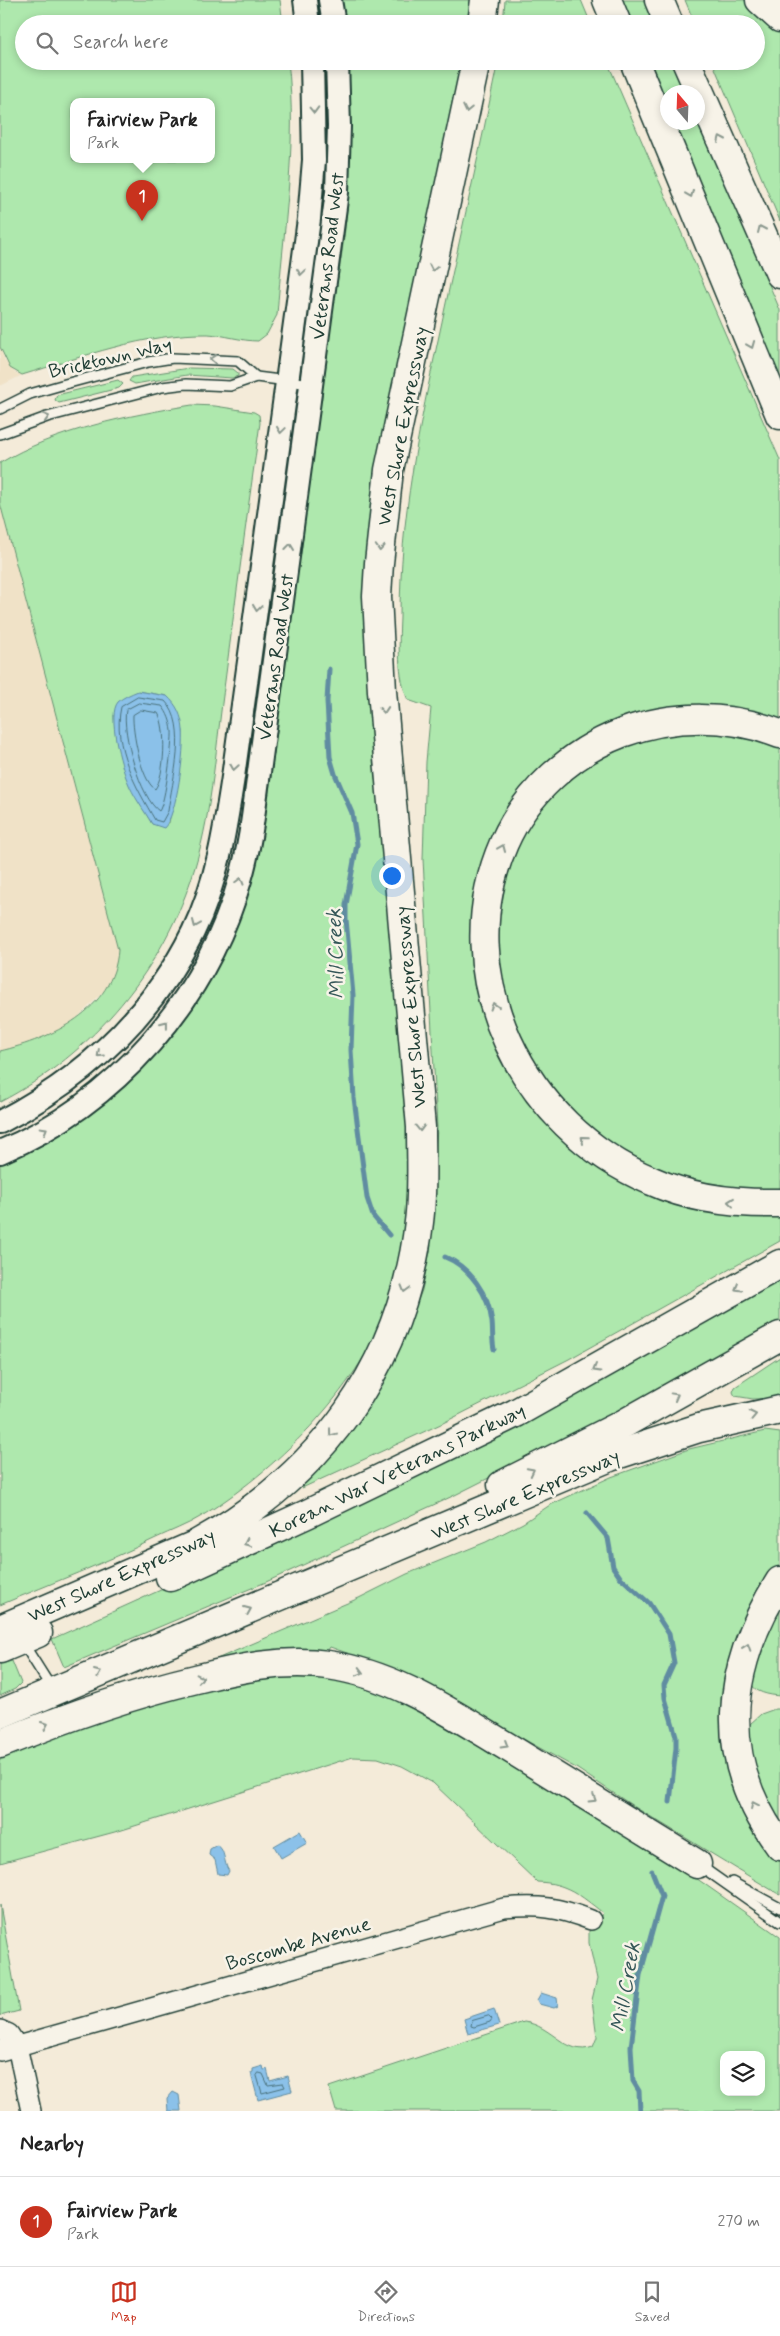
<!DOCTYPE html>
<html lang="en">
<head>
<meta charset="utf-8">
<style>
  :root { --surface:#fff; --page:#f6f6f6; --text:#222; --muted:#767676; --line:#e0e0e0; --accent:#c8321e }
  body { margin:0; font-family:Mynerve,sans-serif; background:var(--page); color:var(--text) }
  .controls { position:absolute; right:15px; bottom:15px; display:grid; overflow:hidden; border-radius:10px; box-shadow:0 2px 8px #0003 }
  .controls button { width:45px; height:45px; display:grid; place-items:center; padding:0; border:0; border-bottom:1px solid var(--line); background:var(--surface); color:var(--text); font:25px sans-serif }
  .compass { position:absolute; left:660px; top:85px; width:45px; height:45px; border-radius:50%; background:var(--surface); box-shadow:0 2px 8px #0003; rotate:341deg }
  .you { position:absolute; left:391px; top:875px; width:18px; height:18px; margin:-12px; border:4px solid #fff; border-radius:50%; background:#1a73e8; box-shadow:0 0 0 8px #1a73e833 }
  .badge { display:grid; place-items:center; width:32px; height:32px; border-radius:50%; background:var(--accent); color:#fff; font-size:16px; font-weight:700 }
  .pin { position:absolute; translate:-50% -41px; filter:drop-shadow(0 1px 2px #0008) }
  .pin::after { content:''; position:absolute; top:26px; width:18px; height:15px; background:inherit; clip-path:polygon(0 0,100% 0,50% 100%) }
  .popup { position:absolute; left:70px; top:98px; width:145px; height:65px; box-sizing:border-box; display:grid; place-content:center; border-radius:10px; background:var(--surface); filter:drop-shadow(0 1px 4px #0005); font-size:16px; white-space:nowrap; color:var(--muted) }
  .popup b { font-size:19px; color:var(--text) }
  .popup::after { content:''; position:absolute; left:50%; top:100%; margin-left:-10px; border:10px solid transparent; border-top-color:var(--surface) }
  .list { margin:0; padding:0; list-style:none }
  h2 { display:flex; justify-content:space-between; align-items:center; height:65px; margin:0; padding:0 20px; font-size:21px }
  h2 small { font-size:16px; font-weight:400; color:var(--muted) }
  .list li { display:grid; grid-template-columns:32px 1fr auto; gap:15px; align-items:center; box-sizing:border-box; height:90px; padding:0 20px; border-top:1px solid var(--line) }
  .list b { display:block; font-size:19px; white-space:nowrap }
  .list p { margin:0; font-size:16px; white-space:nowrap; color:var(--muted) }
  .list em { font-size:16px; font-style:normal; color:var(--muted) }
  .icon { flex:none; width:28px; height:28px; fill:none; stroke:currentColor; stroke-width:2; stroke-linecap:round; stroke-linejoin:round }
  .map { position:relative; flex:none; width:780px; height:2111px; overflow:hidden }
  .search { position:absolute; background:var(--surface); box-shadow:0 2px 8px #0003; left:15px; right:15px; top:15px; height:55px; display:flex; align-items:center; gap:12px; box-sizing:border-box; padding:0 18px; border-radius:28px; color:var(--muted); font-size:19px }
  .sheet { height:155px; background:var(--surface) }
  nav { display:flex; justify-content:space-around; align-items:center; box-sizing:border-box; height:70px; border-top:1px solid var(--line); background:var(--surface); font-size:14px; color:var(--muted) }
  nav a { display:grid; justify-items:center; gap:2px }
  nav .on { color:var(--accent) }
  .map>svg:first-child { display:block }
</style>
</head>
<body>
<div class="map">
<svg width="780" height="2111" viewBox="0 0 780 2111">
  <rect width="100%" height="100%" fill="#f4ebd9"/>
  <filter id="ink" filterUnits="userSpaceOnUse"><feTurbulence type="fractalNoise" baseFrequency=".02" numOctaves="2"/><feDisplacementMap in="SourceGraphic" scale="10" xChannelSelector="R" yChannelSelector="G"/><feConvolveMatrix kernelMatrix="1 2 1 2 8 2 1 2 1" color-interpolation-filters="sRGB"/></filter>
  <g filter="url(#ink)">
    <g fill="#f0e2c7">
      <path d="M0,347L5,361L15,373L22,375L0,386Z"/>
      <path d="M0,503L118,950L117,967L106,989L74,1021L57,1032L22,1046L0,1051Z"/>
    </g>
    <g fill="#aee8ad" stroke="#669270" fill-rule="evenodd">
      <path d="M0,0H280L283,24H24V61H288C298,144 283,232 277,315L267,334L258,341C241,341 225,335 208,334C145,333 82,357 22,375L10,368L0,347ZM73,102H211V160H73Z"/>
      <path d="M341,0H476L473,24H344Z"/>
      <path d="M505,0H581L591,24H503Z"/>
      <path d="M617,0H648L658,24H628Z"/>
      <path d="M685,0H745L780,31V221L712,61H756V24H695Z"/>
      <path d="M348,61H467L383,450L410,1180C406,1224 403,1267 387,1309C357,1391 274,1472 200,1517C187,1525 171,1531 156,1538C105,1563 52,1583 0,1605V1164C16,1156 34,1149 50,1140C133,1093 198,1014 236,927C269,848 273,747 285,663C300,558 314,453 327,347C334,297 345,246 348,196C351,151 350,106 348,61Z"/>
      <path d="M498,61H607L780,460V726L682,711L524,796L478,975L577,1144L780,1211V1241L569,1359L443,1423L302,1488L301,1486L407,1328L422,1290L430,1251L437,1127L423,859L426,762L431,708L408,700C397,676 399,644 400,618C400,517 419,428 440,331C459,241 480,151 498,61Z"/>
      <path d="M645,61H673L686,92H668L667,114Z"/>
      <path d="M698,118L780,310V378L671,123L698,122Z"/>
      <path d="M189,368L233,369L238,373V376L232,378L187,375L135,384L129,381L132,377Z"/>
      <path d="M118,380L123,384L119,388L59,403L55,400L57,395Z"/>
      <path d="M192,405L215,406L254,412L259,415L260,423C248,509 236,595 225,681C216,743 213,807 195,867C165,968 93,1054 0,1102V1051C51,1039 114,1010 118,950L0,503V463C54,430 130,415 192,405ZM138,691L167,696L183,731L180,761L169,823L152,824C130,786 117,760 114,715Z"/>
      <path d="M679,731C717,731 744,734 780,747V1190C715,1192 651,1175 599,1136C550,1099 517,1045 503,986C501,978 497,969 497,961C496,951 497,940 498,930C498,919 497,907 499,896C508,846 542,795 583,766C611,746 646,738 679,731Z"/>
      <path d="M780,1278V1322L592,1426L455,1495L266,1582L64,1667L52,1639L378,1492Z"/>
      <path d="M780,1357V1398L753,1399L735,1396L733,1392L735,1387Z"/>
      <path d="M765,1431L780,1433V1567L728,1689L780,1859V1895L633,1806L576,1768L449,1698L378,1664L330,1647L324,1656L205,1664L359,1598L407,1574L486,1542L523,1523L550,1505L611,1477L689,1449Z"/>
      <path d="M780,1600V1696C770,1695 753,1693 750,1681C747,1668 774,1614 780,1600Z"/>
      <path d="M12,1661L21,1683L15,1689L0,1696V1664Z"/>
      <path d="M281,1675L320,1676L366,1684L443,1721L487,1752L656,1850L780,1937V2111H336L329,2087L524,2022C552,2025 566,2057 593,2047L597,2037L592,2000L597,1979L589,1943V1931L603,1913C580,1895 567,1883 537,1882L433,1783L402,1766L378,1758L353,1757L122,1830L0,1863V1759C93,1717 181,1694 281,1675ZM724,2055H761V2092H724Z"/>
      <path d="M775,1709H780V1828L766,1805L746,1738L750,1724L761,1714Z"/>
      <path d="M0,1905L19,2011L0,2016Z"/>
    </g>
    <g fill="#8bc1e9" stroke="#608ca1">
      <path d="M138,691L167,696C177,705 182,716 183,730C185,749 177,816 164,828L152,824C144,810 133,796 127,780C121,766 107,715 118,702C123,697 131,694 138,691Z"/>
      <path d="M300,1831L307,1843L281,1858L274,1846Z"/>
      <path d="M217,1845C226,1850 223,1863 229,1871L227,1875L218,1874L215,1860L209,1855L210,1849Z"/>
      <path d="M541,1993L557,1998L558,2006L554,2008L539,2004L537,2000Z"/>
      <path d="M494,2009L499,2025L468,2034L464,2019Z"/>
      <path d="M263,2066L264,2070L267,2069L270,2081L288,2076L292,2091L258,2100L251,2073L253,2072V2069Z"/>
      <path d="M173,2092L179,2095L181,2111H168L167,2099Z"/>
    </g>
    <g fill="none" stroke-linecap="round" stroke-linejoin="round">
      <g stroke="#4a727c" stroke-width="1">
        <path d="M138,697L165,701C189,725 172,781 168,811L162,822L155,820C136,787 112,746 121,707Z"/>
        <path d="M139,703L162,706C168,713 171,722 172,731C173,742 165,804 159,811C141,799 121,732 126,710Z"/>
        <path d="M141,710L158,713C167,727 165,776 155,789C141,780 132,731 133,715Z"/>
        <path d="M489,2016L492,2019L490,2022L474,2027L471,2026L472,2021Z"/>
        <path d="M259,2073L263,2074L268,2085L283,2083L285,2087L262,2093L257,2076Z"/>
      </g>
      <g stroke="#608ca1" stroke-width="5">
        <path d="M329,669L327,701L330,757L335,774L352,813L357,844L346,905V919L353,995L351,1050L354,1098L367,1198L373,1216L389,1235"/>
        <path d="M445,1257C470,1267 489,1295 492,1322C493,1331 492,1340 494,1349"/>
        <path d="M587,1513L608,1538L613,1567L620,1577L649,1603L669,1634L674,1663L664,1685L665,1698L676,1736V1748L670,1802"/>
        <path d="M640,2111L639,2091L633,2081L631,2047L640,1975L662,1896L652,1871"/>
      </g>
      <g stroke="#1f3d34" stroke-width="12">
        <g id="service">
          <path d="M0,409L30,394L65,384L148,362L173,358L238,361L256,377"/>
          <path d="M0,434L47,417L162,387L186,384L230,386L256,377L311,384"/>
          <path d="M23,1643L52,1689"/>
          <path d="M699,1865L780,1922"/>
          <path d="M732,1882L780,1908"/>
        </g>
      </g>
      <g stroke="#1f3d34" stroke-width="22">
        <g id="minor">
          <path d="M0,2030L9,2034L17,2046L31,2111"/>
          <path d="M0,2051L504,1908C539,1905 558,1907 591,1920"/>
        </g>
      </g>
      <g stroke="#1f3d34" stroke-width="26">
        <g id="tertiary">
          <path d="M305,0L308,24"/>
          <path d="M330,0L334,24"/>
          <path d="M0,1122C83,1079 151,1017 193,932C217,883 225,830 233,777C239,734 245,691 251,647C270,505 290,362 309,219L314,160L312,61"/>
          <path d="M0,1152C115,1104 206,1000 240,880C249,850 253,819 257,787L337,192L339,126L337,61"/>
        </g>
      </g>
      <g stroke="#1f3d34" stroke-width="31">
        <g id="motorway">
          <path d="M607,0L617,24"/>
          <path d="M659,0L669,24"/>
          <path d="M760,0L780,18"/>
          <path d="M482,24L485,0"/>
          <path d="M634,61L780,415"/>
          <path d="M686,61L780,274"/>
          <path d="M780,734C729,714 673,714 622,733C571,752 526,793 504,843C446,975 523,1127 652,1181C692,1199 736,1204 780,1203"/>
          <path d="M502,1485L625,1423L780,1336"/>
          <path d="M170,1577L307,1514L516,1413L780,1264"/>
          <path d="M780,1581C725,1669 715,1759 780,1846"/>
          <path d="M0,1629L195,1545C321,1476 402,1366 419,1222C423,1191 421,1159 421,1127L382,691L377,596L379,563L389,470L476,61"/>
          <path d="M0,1649L38,1633"/>
          <path d="M0,1714L610,1457L699,1428L780,1410"/>
          <path d="M0,1744C64,1718 128,1695 196,1679C239,1668 283,1659 328,1665C395,1674 454,1715 511,1749C573,1787 635,1825 697,1864"/>
        </g>
      </g>
      <use href="#service" stroke="#f7f3e8" stroke-width="9"/>
      <use href="#minor" stroke="#f7f3e8" stroke-width="19"/>
      <use href="#tertiary" stroke="#f7f3e8" stroke-width="22"/>
      <use href="#motorway" stroke="#f7f3e8" stroke-width="28"/>
    </g>
    <defs><path id="oneway-chevron" d="M-2-3.5L2.5 0L-2 3.5" fill="none" stroke-width="1.6" stroke-linecap="round" stroke-linejoin="round" transform="scale(1.25)"/></defs>
    <g stroke="#8b988e">
      <use href="#oneway-chevron" transform="translate(467 109) rotate(102)"/>
      <use href="#oneway-chevron" transform="translate(314 110) rotate(88)"/>
      <use href="#oneway-chevron" transform="translate(721 139) rotate(-114)"/>
      <use href="#oneway-chevron" transform="translate(690 194) rotate(68)"/>
      <use href="#oneway-chevron" transform="translate(761 229) rotate(-114)"/>
      <use href="#oneway-chevron" transform="translate(433 268) rotate(102)"/>
      <use href="#oneway-chevron" transform="translate(301 272) rotate(98)"/>
      <use href="#oneway-chevron" transform="translate(751 345) rotate(68)"/>
      <use href="#oneway-chevron" transform="translate(213 359) rotate(-175)"/>
      <use href="#oneway-chevron" transform="translate(46 417) rotate(-17)"/>
      <use href="#oneway-chevron" transform="translate(281 430) rotate(98)"/>
      <use href="#oneway-chevron" transform="translate(290 547) rotate(-83)"/>
      <use href="#oneway-chevron" transform="translate(380 548) rotate(94)"/>
      <use href="#oneway-chevron" transform="translate(257 608) rotate(98)"/>
      <use href="#oneway-chevron" transform="translate(384 710) rotate(85)"/>
      <use href="#oneway-chevron" transform="translate(234 767) rotate(99)"/>
      <use href="#oneway-chevron" transform="translate(502 848) rotate(-67)"/>
      <use href="#oneway-chevron" transform="translate(240 881) rotate(-74)"/>
      <use href="#oneway-chevron" transform="translate(196 924) rotate(113)"/>
      <use href="#oneway-chevron" transform="translate(494 1006) rotate(-107)"/>
      <use href="#oneway-chevron" transform="translate(165 1024) rotate(-52)"/>
      <use href="#oneway-chevron" transform="translate(100 1054) rotate(137)"/>
      <use href="#oneway-chevron" transform="translate(420 1128) rotate(88)"/>
      <use href="#oneway-chevron" transform="translate(44 1130) rotate(-30)"/>
      <use href="#oneway-chevron" transform="translate(584 1139) rotate(-139)"/>
      <use href="#oneway-chevron" transform="translate(731 1202) rotate(-174)"/>
      <use href="#oneway-chevron" transform="translate(738 1288) rotate(151)"/>
      <use href="#oneway-chevron" transform="translate(405 1289) rotate(106)"/>
      <use href="#oneway-chevron" transform="translate(596 1369) rotate(150)"/>
      <use href="#oneway-chevron" transform="translate(675 1396) rotate(-29)"/>
      <use href="#oneway-chevron" transform="translate(753 1415) rotate(-12)"/>
      <use href="#oneway-chevron" transform="translate(332 1433) rotate(127)"/>
      <use href="#oneway-chevron" transform="translate(531 1471) rotate(-27)"/>
      <use href="#oneway-chevron" transform="translate(247 1543) rotate(155)"/>
      <use href="#oneway-chevron" transform="translate(248 1610) rotate(-23)"/>
      <use href="#oneway-chevron" transform="translate(747 1647) rotate(-71)"/>
      <use href="#oneway-chevron" transform="translate(360 1672) rotate(15)"/>
      <use href="#oneway-chevron" transform="translate(98 1673) rotate(-23)"/>
      <use href="#oneway-chevron" transform="translate(200 1678) rotate(-13)"/>
      <use href="#oneway-chevron" transform="translate(45 1725) rotate(-24)"/>
      <use href="#oneway-chevron" transform="translate(505 1745) rotate(31)"/>
      <use href="#oneway-chevron" transform="translate(593 1799) rotate(32)"/>
      <use href="#oneway-chevron" transform="translate(754 1805) rotate(-115)"/>
    </g>
  </g>
  <g text-anchor="middle" stroke-width="5" stroke-linejoin="round" paint-order="stroke">
    <g font-size="20" fill="#1f3d34" stroke="#f7f3e8">
      <text transform="translate(327 256) rotate(-83)" y="7">Veterans Road West</text>
      <text transform="translate(110 357) rotate(-13)" y="7">Bricktown Way</text>
      <text transform="translate(402 426) rotate(-79)" y="7">West Shore Expressway</text>
      <text transform="translate(275 657) rotate(-82)" y="7">Veterans Road West</text>
      <text transform="translate(410 1007) rotate(-95)" y="7">West Shore Expressway</text>
      <text transform="translate(397 1470) rotate(-26)" y="7">Korean War Veterans Parkway</text>
      <text transform="translate(525 1494) rotate(-23)" y="7">West Shore Expressway</text>
      <text transform="translate(121 1575) rotate(-24)" y="7">West Shore Expressway</text>
      <text transform="translate(298 1943) rotate(-16)" y="7">Boscombe Avenue</text>
    </g>
    <g font-size="21" font-style="italic" fill="#355758" stroke="#f7f3e8">
      <text transform="translate(335 954) rotate(-92)" y="7">Mill Creek</text>
      <text transform="translate(625 1987) rotate(-80)" y="7">Mill Creek</text>
    </g>
  </g>
</svg>
<div class="controls">
<button><svg class="icon" aria-label="layers" viewBox="0 0 24 24"><path d="M12 4l9 5-9 5-9-5zM3 14l9 5 9-5"/></svg></button>
</div>
<svg class="compass" viewBox="-18 -18 36 36"><path d="M0-13l5 13h-10z" fill="#e53935"/><path d="M0 13l5-13h-10z" fill="#767676"/></svg>
<div class="you"></div>
<div class="pin badge" style="left:142px;top:221px">1</div>
<div class="popup"><b>Fairview Park</b>Park</div>
<div class="search"><svg class="icon" aria-label="search" viewBox="0 0 24 24"><circle cx="10" cy="10" r="6"/><path d="M15 15l6 6"/></svg>Search here</div>
</div>
<section class="sheet">
<h2>Nearby<small></small></h2>
<ul class="list">
<li><span class="badge">1</span><div><b>Fairview Park</b><p>Park</p></div><em>270 m</em></li>
</ul>
</section>
<nav>
<a class="on"><svg class="icon" aria-label="map" viewBox="0 0 24 24"><path d="M3 6l6-2 6 2 6-2v14l-6 2-6-2-6 2zM9 4v14M15 6v14"/></svg>Map</a>
<a><svg class="icon" aria-label="directions" viewBox="0 0 24 24"><path d="M12 3l9 9-9 9-9-9zM9 14v-3h6M13 9l2 2-2 2"/></svg>Directions</a>
<a><svg class="icon" aria-label="saved" viewBox="0 0 24 24"><path d="M7 4h10v16l-5-4-5 4z"/></svg>Saved</a>
</nav>
</body>
</html>
